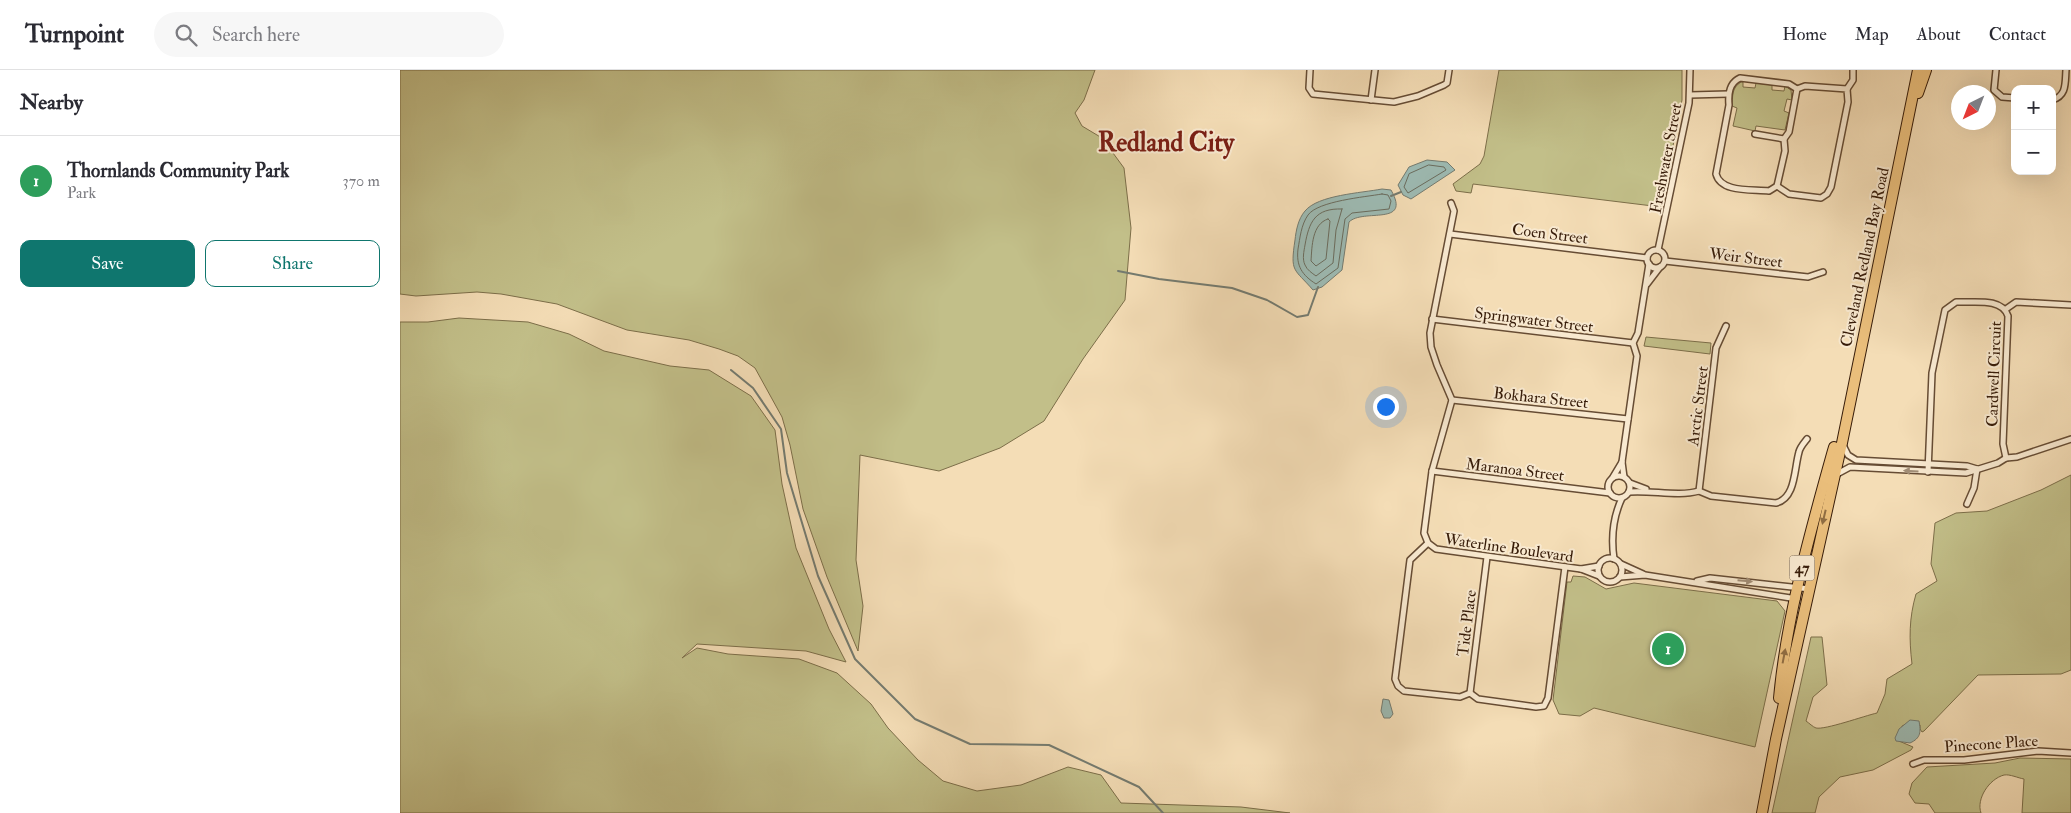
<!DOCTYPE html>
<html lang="en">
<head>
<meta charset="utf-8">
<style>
  :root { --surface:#fff; --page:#f7f7f7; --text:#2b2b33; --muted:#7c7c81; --line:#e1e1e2; --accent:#0f766e }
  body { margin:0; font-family:"IM FELL Double Pica",serif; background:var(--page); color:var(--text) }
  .controls { position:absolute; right:15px; top:15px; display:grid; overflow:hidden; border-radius:10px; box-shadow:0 5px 20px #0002 }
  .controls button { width:45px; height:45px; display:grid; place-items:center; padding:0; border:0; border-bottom:1px solid var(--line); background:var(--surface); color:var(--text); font:25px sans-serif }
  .compass { position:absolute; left:1551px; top:15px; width:45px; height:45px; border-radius:50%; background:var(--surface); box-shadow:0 5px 20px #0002; rotate:222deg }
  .you { position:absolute; left:985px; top:336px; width:18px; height:18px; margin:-12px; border:4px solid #fff; border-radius:50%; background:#1a73e8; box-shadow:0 0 0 8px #1a73e833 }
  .badge { display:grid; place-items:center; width:32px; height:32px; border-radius:50%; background:var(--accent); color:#fff; font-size:16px; font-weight:700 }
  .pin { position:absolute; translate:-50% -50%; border:2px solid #fff; box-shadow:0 1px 5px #0006 }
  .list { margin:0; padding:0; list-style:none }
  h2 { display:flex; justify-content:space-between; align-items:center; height:65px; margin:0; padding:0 20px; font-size:21px }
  h2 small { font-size:16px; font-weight:400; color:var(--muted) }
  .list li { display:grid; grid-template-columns:32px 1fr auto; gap:15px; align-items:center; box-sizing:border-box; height:90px; padding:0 20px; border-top:1px solid var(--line) }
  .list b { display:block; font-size:19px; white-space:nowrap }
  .list p { margin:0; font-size:16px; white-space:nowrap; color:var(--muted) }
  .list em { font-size:16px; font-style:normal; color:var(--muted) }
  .actions { display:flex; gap:10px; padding:15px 20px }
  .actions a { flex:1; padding:11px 0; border:1px solid var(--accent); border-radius:10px; text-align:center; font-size:18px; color:var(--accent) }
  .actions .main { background:var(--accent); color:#fff }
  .icon { flex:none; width:28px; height:28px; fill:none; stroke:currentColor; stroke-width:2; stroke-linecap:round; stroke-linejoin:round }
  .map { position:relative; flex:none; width:1671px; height:743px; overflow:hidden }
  header { display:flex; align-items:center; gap:30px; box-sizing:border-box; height:70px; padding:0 25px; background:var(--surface); border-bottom:1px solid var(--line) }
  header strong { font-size:24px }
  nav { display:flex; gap:28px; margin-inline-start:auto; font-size:18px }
  .search { width:350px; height:45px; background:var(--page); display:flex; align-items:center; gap:12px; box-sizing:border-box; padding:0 18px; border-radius:28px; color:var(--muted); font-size:19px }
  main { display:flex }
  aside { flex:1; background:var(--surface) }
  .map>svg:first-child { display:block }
</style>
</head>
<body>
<header>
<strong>Turnpoint</strong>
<div class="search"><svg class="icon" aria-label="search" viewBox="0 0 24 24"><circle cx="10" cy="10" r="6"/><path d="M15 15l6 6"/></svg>Search here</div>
<nav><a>Home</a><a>Map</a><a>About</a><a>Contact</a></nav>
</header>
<main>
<aside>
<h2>Nearby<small></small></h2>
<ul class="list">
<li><span class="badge" style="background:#2e9e5b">1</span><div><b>Thornlands Community Park</b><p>Park</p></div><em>370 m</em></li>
</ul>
<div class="actions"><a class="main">Save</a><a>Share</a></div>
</aside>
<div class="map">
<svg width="1671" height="743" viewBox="0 0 1671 743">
  <rect width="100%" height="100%" fill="#f4ddb6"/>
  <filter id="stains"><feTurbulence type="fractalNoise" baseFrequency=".004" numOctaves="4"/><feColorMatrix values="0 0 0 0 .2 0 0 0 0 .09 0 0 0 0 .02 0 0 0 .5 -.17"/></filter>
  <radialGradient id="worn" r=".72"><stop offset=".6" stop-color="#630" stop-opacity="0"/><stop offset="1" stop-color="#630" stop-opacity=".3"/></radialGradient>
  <g fill="#c2bf89" stroke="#7c6e49">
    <path d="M0,0H695L684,30L675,43L682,56L702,68L724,98L731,158L725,230L683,289L644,351L600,378L539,401L460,385L456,490L463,536L458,581L427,507L403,439L390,375L382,347L355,298L338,286L319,279L289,270L227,260L157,234L101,224L77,222L16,226L0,224Z"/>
    <path d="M1099,0H1282V30L1261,137L1073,114L1071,123L1056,121L1053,114L1080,94L1084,86Z"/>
    <path d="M1341,12H1343V17L1355,18L1356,13L1372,15V20L1384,21L1385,16L1391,20L1392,30L1387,29L1384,41L1389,43L1385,60L1356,56L1355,61L1333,56L1337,38L1332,36C1333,27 1331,18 1341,12Z"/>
    <path d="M59,248L128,252L169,264L204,281L270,296L309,300L351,326L375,360L382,414L396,478L429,559L446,592L406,581L297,574L282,588L297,578L328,584L399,589L437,603L471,634L488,658L518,690L543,711L577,721L621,715L668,697L701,705L721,733L841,737L890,743H0V252H28Z"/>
    <path d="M1246,267L1311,273L1310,284L1244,276Z"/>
    <path d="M1671,405V600L1661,604L1578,605L1524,661L1522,662L1520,659V655L1509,653L1502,656L1499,671L1513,677L1511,680L1473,700L1440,707L1419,727L1415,743H1372L1411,567H1422L1427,615L1413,627L1406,651C1409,653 1413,657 1416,658C1425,660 1464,646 1477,643L1485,624L1487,609L1512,594C1509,569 1509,548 1516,524L1537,511L1531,494L1535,453L1556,443L1587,441L1641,420Z"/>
    <path d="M1173,506L1185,507L1206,519L1234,513L1377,531L1385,541L1355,677L1194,638L1180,646L1159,644L1153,630L1167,512H1171Z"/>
    <path d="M1620,688L1671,689V743H1622L1624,709C1618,708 1610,704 1604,705C1589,709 1576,729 1581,743H1535L1529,734L1515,733L1509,724L1512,713L1527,697L1595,693Z"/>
  </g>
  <g fill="#9dbbb4" stroke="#747b70">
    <path d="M1027,90L1047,92L1055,100L1011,129L1003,125L998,115L1009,97Z"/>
    <path d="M982,119L991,120C1012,157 963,138 949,152L942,200L922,217L913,220C894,198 890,203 895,170C896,161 898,149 905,141C918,125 961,123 982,119Z"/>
    <path d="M983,629L989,630L993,644L990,648H984L981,641Z"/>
    <path d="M1510,650L1519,651C1521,662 1521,668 1510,673L1496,671L1495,668L1499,659Z"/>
  </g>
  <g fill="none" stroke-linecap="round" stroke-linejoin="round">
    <g stroke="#6a6c5e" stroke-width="1">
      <path d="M1029,95L1044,97L1046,100L1008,123L1004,117L1009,104Z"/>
      <path d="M982,124L988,125L991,131L989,139L952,143L945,149L938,198L916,214C902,205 896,196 898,179C900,168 901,155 908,145C918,131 965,127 982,124Z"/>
      <path d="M942,139L936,160L933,193L916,206C912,203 907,200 905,195C902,189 904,181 905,175C909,152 915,138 942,139Z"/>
      <path d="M928,149L930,151L926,189L916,196L911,191C912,176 912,154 928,149Z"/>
    </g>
    <g stroke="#747b70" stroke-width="2">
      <path d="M991,126L1001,122"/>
      <path d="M718,201L759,209L832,218L867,230L897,247L908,245L918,217"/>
      <path d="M331,300L353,318L381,359L387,403L418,506L455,589L515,649L570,674L649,675L739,717L763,743"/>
    </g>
    <g stroke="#664c34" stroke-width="8">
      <g id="street">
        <path d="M910,0L909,18L913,24L994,32L1018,26L1044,15L1047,13L1049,0"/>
        <path d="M1596,0L1594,20L1602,27L1615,28"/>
        <path d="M1340,8L1389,14L1397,19L1389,62L1384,69L1385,81L1377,116L1369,121C1352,119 1321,123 1316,104L1329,35C1328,24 1329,13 1340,8Z"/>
        <path d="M1447,19L1453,10V0"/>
        <path d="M1290,25L1328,24"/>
        <path d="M971,30L975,0"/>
        <path d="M1652,30C1667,26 1665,13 1666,0"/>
        <path d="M1355,64L1384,69"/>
        <path d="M1377,116L1389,124L1421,128L1427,124L1431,117L1448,32L1447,19L1405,16L1397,19"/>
        <path d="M1051,133L1054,141L1030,263L1031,277L1037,295L1052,330L1032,401L1024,463L1028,473L1036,479L1181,499L1199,506"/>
        <path d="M1050,164L1247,188"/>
        <circle cx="1256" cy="189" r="9"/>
        <path d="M1258,180L1289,33L1290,0"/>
        <path d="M1265,191L1408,207L1423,202"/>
        <path d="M1247,214L1260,197"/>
        <path d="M1606,239L1616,232L1671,235"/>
        <path d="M1032,249L1233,273"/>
        <path d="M1052,330L1228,349"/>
        <path d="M1443,375L1448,385L1456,390L1567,396L1577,399"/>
        <path d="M1032,401L1210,423"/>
        <path d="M1528,402L1532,303L1545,240L1556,232C1573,233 1602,227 1608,246L1603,374L1606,388"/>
        <path d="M1437,404L1450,397L1566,403L1598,393L1606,388L1617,387L1671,369"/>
        <circle cx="1219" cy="417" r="11"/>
        <path d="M1213,407L1222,392"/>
        <path d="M1224,407L1222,392L1237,286L1233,273L1238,263L1249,194"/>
        <path d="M1230,413L1246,419"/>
        <path d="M1299,421L1316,278L1326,256"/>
        <path d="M1229,422C1252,420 1278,427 1299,421L1311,426L1376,433C1396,428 1394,399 1399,382C1400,377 1404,373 1407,369"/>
        <path d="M1567,434L1574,418L1577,399"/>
        <path d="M1028,473L1010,490L995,609L998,616L1004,621L1060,627L1070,623L1078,629L1136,637L1144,636L1148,628L1165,497"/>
        <circle cx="1210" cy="500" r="12"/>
        <path d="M1214,489C1211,468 1213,447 1222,428"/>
        <path d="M1221,494L1243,504"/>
        <path d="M1181,499L1199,496"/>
        <path d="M1220,507L1245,505L1397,529"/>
        <path d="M1297,511L1310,508L1410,519"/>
        <path d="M1070,623L1087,487"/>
        <path d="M1513,694L1524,690H1564L1638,681L1671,683"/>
      </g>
    </g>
    <g stroke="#371c09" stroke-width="12">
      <g id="highway">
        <path d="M1518,23L1526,0"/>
        <path d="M1379,628C1387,543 1411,459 1434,377"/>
        <path d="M1362,743L1376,669L1442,373L1518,0"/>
      </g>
    </g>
    <use href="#street" stroke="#f8e9d0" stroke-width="5"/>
    <use href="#highway" stroke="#eabe7b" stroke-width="10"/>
  </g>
  <defs><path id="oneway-solid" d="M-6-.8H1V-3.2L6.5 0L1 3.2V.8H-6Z" transform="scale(1.25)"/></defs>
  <g fill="#a18d76">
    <use href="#oneway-solid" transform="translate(1511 401) rotate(-177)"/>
    <use href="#oneway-solid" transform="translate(1345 511) rotate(5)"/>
  </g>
  <g fill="#906d42">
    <use href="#oneway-solid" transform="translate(1424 447) rotate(103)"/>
    <use href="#oneway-solid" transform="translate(1384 586) rotate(-79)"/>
  </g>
  <g text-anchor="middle" stroke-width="4" stroke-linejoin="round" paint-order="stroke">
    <rect fill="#f8e9d0" stroke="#715a45" stroke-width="1" x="1389.5" y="485.5" width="25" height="25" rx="4"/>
    <g font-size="15" font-weight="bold" fill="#371c09">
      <text x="1402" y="503">47</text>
    </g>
    <g font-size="16" fill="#371c09" stroke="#f8e9d0">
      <text transform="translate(1265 88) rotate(-79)" y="6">Freshwater Street</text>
      <text transform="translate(1150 163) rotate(7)" y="6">Coen Street</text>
      <text transform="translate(1346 187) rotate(7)" y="6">Weir Street</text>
      <text transform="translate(1464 187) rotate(-78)" y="6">Cleveland Redland Bay Road</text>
      <text transform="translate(1134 249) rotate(7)" y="6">Springwater Street</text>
      <text transform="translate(1593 304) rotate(-88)" y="6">Cardwell Circuit</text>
      <text transform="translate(1141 327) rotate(6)" y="6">Bokhara Street</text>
      <text transform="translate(1297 336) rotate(-83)" y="6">Arctic Street</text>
      <text transform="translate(1115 399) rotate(7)" y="6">Maranoa Street</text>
      <text transform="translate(1109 477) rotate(8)" y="6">Waterline Boulevard</text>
      <text transform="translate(1066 553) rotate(-83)" y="6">Tide Place</text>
      <text transform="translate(1591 673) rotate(-4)" y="6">Pinecone Place</text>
    </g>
    <g font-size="26" font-weight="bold" fill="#7a1f14" stroke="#f8e9d0">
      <text x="766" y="81">Redland City</text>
    </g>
  </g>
  <rect width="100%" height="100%" filter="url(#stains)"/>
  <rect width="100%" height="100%" fill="url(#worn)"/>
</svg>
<div class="controls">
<button>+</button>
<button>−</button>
</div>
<svg class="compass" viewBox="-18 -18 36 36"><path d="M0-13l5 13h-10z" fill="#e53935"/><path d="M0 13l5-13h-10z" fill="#7c7c81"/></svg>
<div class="you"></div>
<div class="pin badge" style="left:1268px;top:579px;background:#2e9e5b">1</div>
</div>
</main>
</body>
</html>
